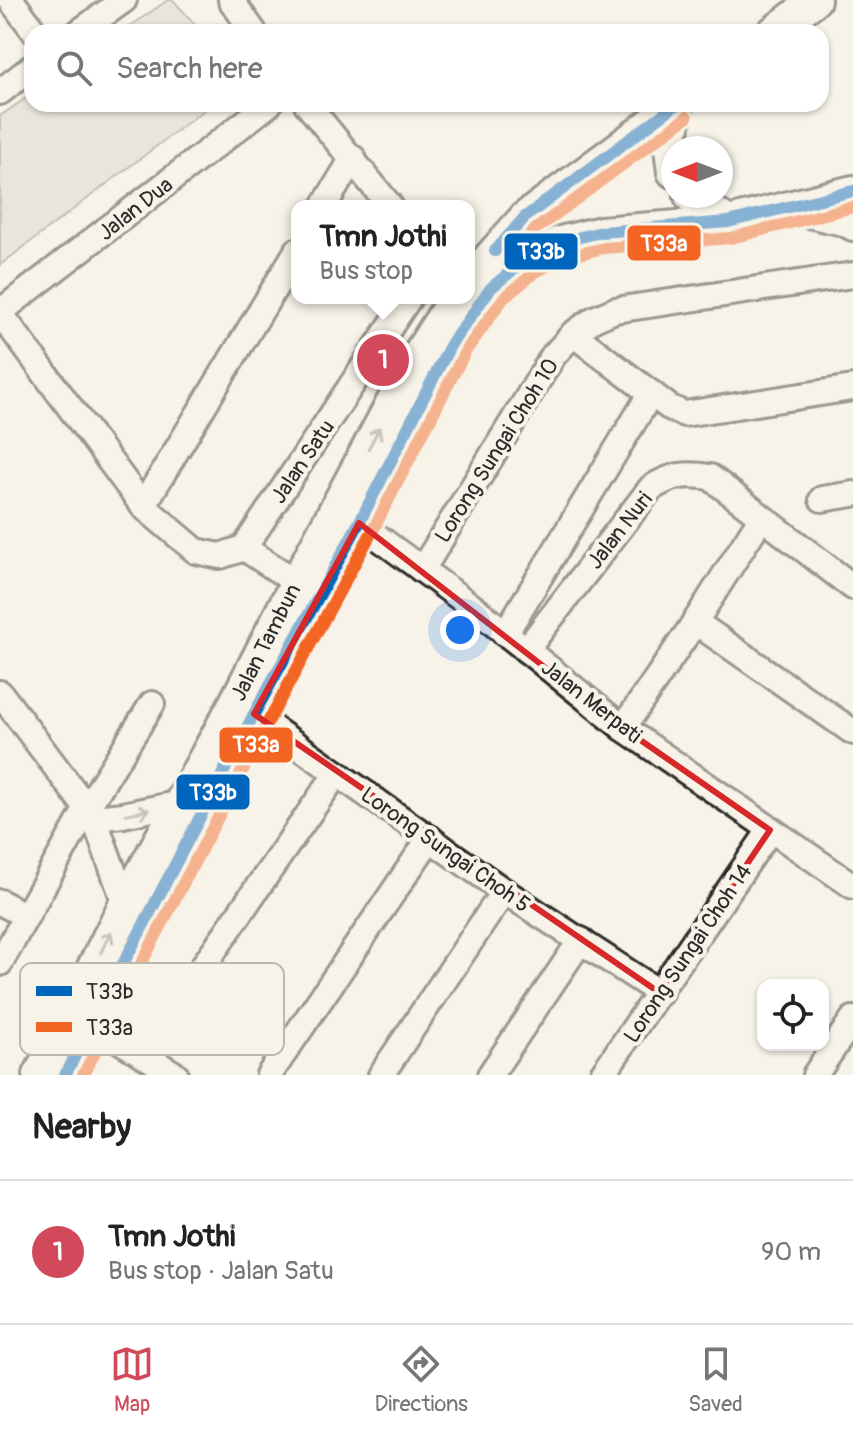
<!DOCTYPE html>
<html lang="en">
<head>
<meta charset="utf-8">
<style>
  :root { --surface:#fff; --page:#f2f2f2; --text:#222; --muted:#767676; --line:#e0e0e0; --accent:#d1495b }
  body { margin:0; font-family:Pangolin,sans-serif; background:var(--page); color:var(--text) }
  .controls { position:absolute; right:24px; bottom:24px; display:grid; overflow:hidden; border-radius:16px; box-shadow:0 2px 6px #0004 }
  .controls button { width:72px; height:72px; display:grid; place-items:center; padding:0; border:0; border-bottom:2px solid var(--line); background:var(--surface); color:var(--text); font:40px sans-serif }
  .compass { position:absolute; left:661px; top:136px; width:72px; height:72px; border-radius:50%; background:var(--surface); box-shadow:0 2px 6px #0004; rotate:270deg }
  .you { position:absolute; left:460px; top:630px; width:28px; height:28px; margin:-20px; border:6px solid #fff; border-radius:50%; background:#1a73e8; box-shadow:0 0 0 12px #1a73e833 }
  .badge { display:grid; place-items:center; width:52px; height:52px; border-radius:50%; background:var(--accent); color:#fff; font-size:26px; font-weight:700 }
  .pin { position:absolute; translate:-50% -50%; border:4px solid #fff; box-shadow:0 2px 8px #0006 }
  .popup { position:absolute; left:291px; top:200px; width:184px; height:104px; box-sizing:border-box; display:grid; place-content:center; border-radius:16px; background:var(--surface); filter:drop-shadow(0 2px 6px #0005); font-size:26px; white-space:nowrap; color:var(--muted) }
  .popup b { font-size:30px; color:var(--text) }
  .popup::after { content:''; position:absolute; left:50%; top:100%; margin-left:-16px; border:16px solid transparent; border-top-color:var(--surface) }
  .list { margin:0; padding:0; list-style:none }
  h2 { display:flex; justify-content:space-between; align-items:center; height:104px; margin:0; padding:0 32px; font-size:34px }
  h2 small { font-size:26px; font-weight:400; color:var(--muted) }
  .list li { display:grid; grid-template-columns:52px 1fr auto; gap:24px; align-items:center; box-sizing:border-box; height:144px; padding:0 32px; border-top:2px solid var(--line) }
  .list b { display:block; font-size:30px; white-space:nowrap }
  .list p { margin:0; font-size:26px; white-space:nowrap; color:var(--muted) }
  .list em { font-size:26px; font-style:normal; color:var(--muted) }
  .icon { flex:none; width:44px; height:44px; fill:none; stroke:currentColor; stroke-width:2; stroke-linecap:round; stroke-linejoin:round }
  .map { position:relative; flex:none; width:853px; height:1075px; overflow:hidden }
  .search { position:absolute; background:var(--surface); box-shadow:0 2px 6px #0004; left:24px; right:24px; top:24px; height:88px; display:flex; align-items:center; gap:20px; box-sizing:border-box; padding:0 28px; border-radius:24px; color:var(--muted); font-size:30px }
  .sheet { height:248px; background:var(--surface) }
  nav { display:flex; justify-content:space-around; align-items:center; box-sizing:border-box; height:112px; border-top:2px solid var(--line); background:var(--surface); font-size:22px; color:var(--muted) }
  nav a { display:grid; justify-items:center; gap:4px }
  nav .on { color:var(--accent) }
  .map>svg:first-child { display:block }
</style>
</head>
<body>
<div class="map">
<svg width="853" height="1075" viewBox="0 0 853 1075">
  <rect width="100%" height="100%" fill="#f7f3e8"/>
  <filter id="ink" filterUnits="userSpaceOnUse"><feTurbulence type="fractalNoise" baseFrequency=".0125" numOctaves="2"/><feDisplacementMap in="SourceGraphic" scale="16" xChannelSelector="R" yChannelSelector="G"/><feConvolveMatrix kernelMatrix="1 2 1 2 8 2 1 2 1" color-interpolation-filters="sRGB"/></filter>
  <g filter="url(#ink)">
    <g fill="#dad6cc" stroke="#82807c" stroke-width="2">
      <path d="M168,0H173L202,32H122Z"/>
      <path d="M32,94V104H212L0,265V116Z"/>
    </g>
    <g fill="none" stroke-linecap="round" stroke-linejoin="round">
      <g stroke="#2b2b2b" stroke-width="30">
        <g id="minor">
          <path d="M11,0L35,32"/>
          <path d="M231,0L254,32"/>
          <path d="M79,32L124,0"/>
          <path d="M0,92L32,67"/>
          <path d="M307,104L390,206"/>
          <path d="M324,206L353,158"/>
          <path d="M782,209L843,223L853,228"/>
          <path d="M0,312L269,104"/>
          <path d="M0,313L143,506L196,551L220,556L244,548"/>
          <path d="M573,334L669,407L684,414L853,388"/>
          <path d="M822,499L853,494"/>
          <path d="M143,506L297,251"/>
          <path d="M345,513L478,611L623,728L853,886"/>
          <path d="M422,570L553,356L573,334L594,319L615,310L853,275"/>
          <path d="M310,591L244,548L409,298"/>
          <path d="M695,622L853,732"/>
          <path d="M505,634L651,393"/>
          <path d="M526,650L651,488C672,475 685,473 710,477L853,587"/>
          <path d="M0,693L94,818L125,903"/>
          <path d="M240,705L504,891L660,993"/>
          <path d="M623,728L695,622L761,518"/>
          <path d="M94,818L123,815L181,803"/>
          <path d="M0,902L26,916"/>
          <path d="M0,963L87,808L152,704"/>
          <path d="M78,1015L176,1075"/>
          <path d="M143,1053L337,773"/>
          <path d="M269,1075L430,838"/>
          <path d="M381,1075L504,891"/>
          <path d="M490,1075L581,940"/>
          <path d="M602,1075L770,830"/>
          <path d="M815,1075L853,1019"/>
        </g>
      </g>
      <g stroke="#2b2b2b" stroke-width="36">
        <g id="major">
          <path d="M773,32L815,0"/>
          <path d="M673,172L670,148L678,104"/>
          <path d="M690,196L728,222"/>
          <path d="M469,280L525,217L677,104"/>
          <path d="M39,1075L125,903L235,702L296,582L415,359L454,298"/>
          <path d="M65,1075L254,714L359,523L451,344L491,288L526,259L560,242L601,232L728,222L853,191"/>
        </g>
      </g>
      <use href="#minor" stroke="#f7f3e8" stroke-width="24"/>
      <use href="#major" stroke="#f7f3e8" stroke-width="30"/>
      <g stroke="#f7f3e8" stroke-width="18">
        <g id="bus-1">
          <path d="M495,251L525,217L677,104"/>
          <path d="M65,1075L254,714L359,523L451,344L491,288L526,259L560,242L601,232L728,222L853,191"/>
        </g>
      </g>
      <g stroke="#f7f3e8" stroke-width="18">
        <g id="bus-2">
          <path d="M507,262L536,229L687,117"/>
          <path d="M83,1075L268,722L373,530L465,352L503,299L535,272L566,257L604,248L731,238L853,207"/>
        </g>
      </g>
      <use href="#bus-1" stroke="#0065bd" stroke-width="12"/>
      <use href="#bus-2" stroke="#f26522" stroke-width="12"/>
    </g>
    <defs><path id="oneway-shaft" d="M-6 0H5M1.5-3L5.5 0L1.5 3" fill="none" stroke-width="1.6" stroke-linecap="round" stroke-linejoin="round" transform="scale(2)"/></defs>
    <g stroke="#918f8a">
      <use href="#oneway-shaft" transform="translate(374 438) rotate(-62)"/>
      <use href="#oneway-shaft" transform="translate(138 812) rotate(-11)"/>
      <use href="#oneway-shaft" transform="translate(106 942) rotate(-64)"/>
    </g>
  </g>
  <path d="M0 0H853V1075H0ZM359,523L623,728L770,830L660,993L254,714Z" fill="#f7f3e8" fill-opacity=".55" fill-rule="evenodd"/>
  <path fill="none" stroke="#d62828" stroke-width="6" stroke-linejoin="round" d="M359,523L623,728L770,830L660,993L254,714Z"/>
  <g text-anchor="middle" stroke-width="8" stroke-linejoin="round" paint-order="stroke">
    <g font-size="22" fill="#2b2b2b" stroke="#f7f3e8">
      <text transform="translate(135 208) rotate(-38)" y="8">Jalan Dua</text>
      <text transform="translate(496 450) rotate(-58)" y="8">Lorong Sungai Choh 10</text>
      <text transform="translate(302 461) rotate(-56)" y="8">Jalan Satu</text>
      <text transform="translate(619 530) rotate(-52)" y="8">Jalan Nuri</text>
      <text transform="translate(265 642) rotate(-63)" y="8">Jalan Tambun</text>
      <text transform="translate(592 701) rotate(38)" y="8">Jalan Merpati</text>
      <text transform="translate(446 849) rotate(35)" y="8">Lorong Sungai Choh 5</text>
      <text transform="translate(687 953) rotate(-56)" y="8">Lorong Sungai Choh 14</text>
    </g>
  </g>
  <rect x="20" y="963" width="264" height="92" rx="12" fill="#f7f3e8" stroke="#bab7af" stroke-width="2"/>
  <rect x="36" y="986" width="36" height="10" fill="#0065bd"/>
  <rect x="36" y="1022" width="36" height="10" fill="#f26522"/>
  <g font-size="22" fill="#2b2b2b">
    <text x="86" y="999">T33b</text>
    <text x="86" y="1035">T33a</text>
  </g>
  <g stroke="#f7f3e8" stroke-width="3">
    <rect x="626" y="224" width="76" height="38" rx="8" fill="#f26522"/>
    <rect x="503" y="232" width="76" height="39" rx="8" fill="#0065bd"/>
    <rect x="218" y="726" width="76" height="38" rx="8" fill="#f26522"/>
    <rect x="175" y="773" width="76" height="38" rx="8" fill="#0065bd"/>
  </g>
  <g font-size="22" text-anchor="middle" font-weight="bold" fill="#fff">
    <text x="664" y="251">T33a</text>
    <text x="541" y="259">T33b</text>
    <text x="256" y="752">T33a</text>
    <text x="213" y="800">T33b</text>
  </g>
</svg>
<div class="controls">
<button><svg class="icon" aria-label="locate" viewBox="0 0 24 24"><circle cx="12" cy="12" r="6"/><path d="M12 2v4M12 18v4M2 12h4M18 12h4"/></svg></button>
</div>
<svg class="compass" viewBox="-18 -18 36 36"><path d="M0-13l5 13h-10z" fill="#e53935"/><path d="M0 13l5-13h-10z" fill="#767676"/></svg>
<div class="you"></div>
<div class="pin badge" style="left:383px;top:360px">1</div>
<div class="popup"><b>Tmn Jothi</b>Bus stop</div>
<div class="search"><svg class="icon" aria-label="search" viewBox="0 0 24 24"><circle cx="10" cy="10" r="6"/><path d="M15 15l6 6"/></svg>Search here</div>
</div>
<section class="sheet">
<h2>Nearby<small></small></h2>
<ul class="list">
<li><span class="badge">1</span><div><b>Tmn Jothi</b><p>Bus stop · Jalan Satu</p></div><em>90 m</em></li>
</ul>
</section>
<nav>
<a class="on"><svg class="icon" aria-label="map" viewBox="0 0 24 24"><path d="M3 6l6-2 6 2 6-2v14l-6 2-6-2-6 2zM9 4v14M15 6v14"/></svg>Map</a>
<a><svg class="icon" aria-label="directions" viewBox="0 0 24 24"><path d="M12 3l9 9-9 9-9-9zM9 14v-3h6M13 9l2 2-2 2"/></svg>Directions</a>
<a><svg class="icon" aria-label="saved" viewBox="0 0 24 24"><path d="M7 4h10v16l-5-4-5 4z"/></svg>Saved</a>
</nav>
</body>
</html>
